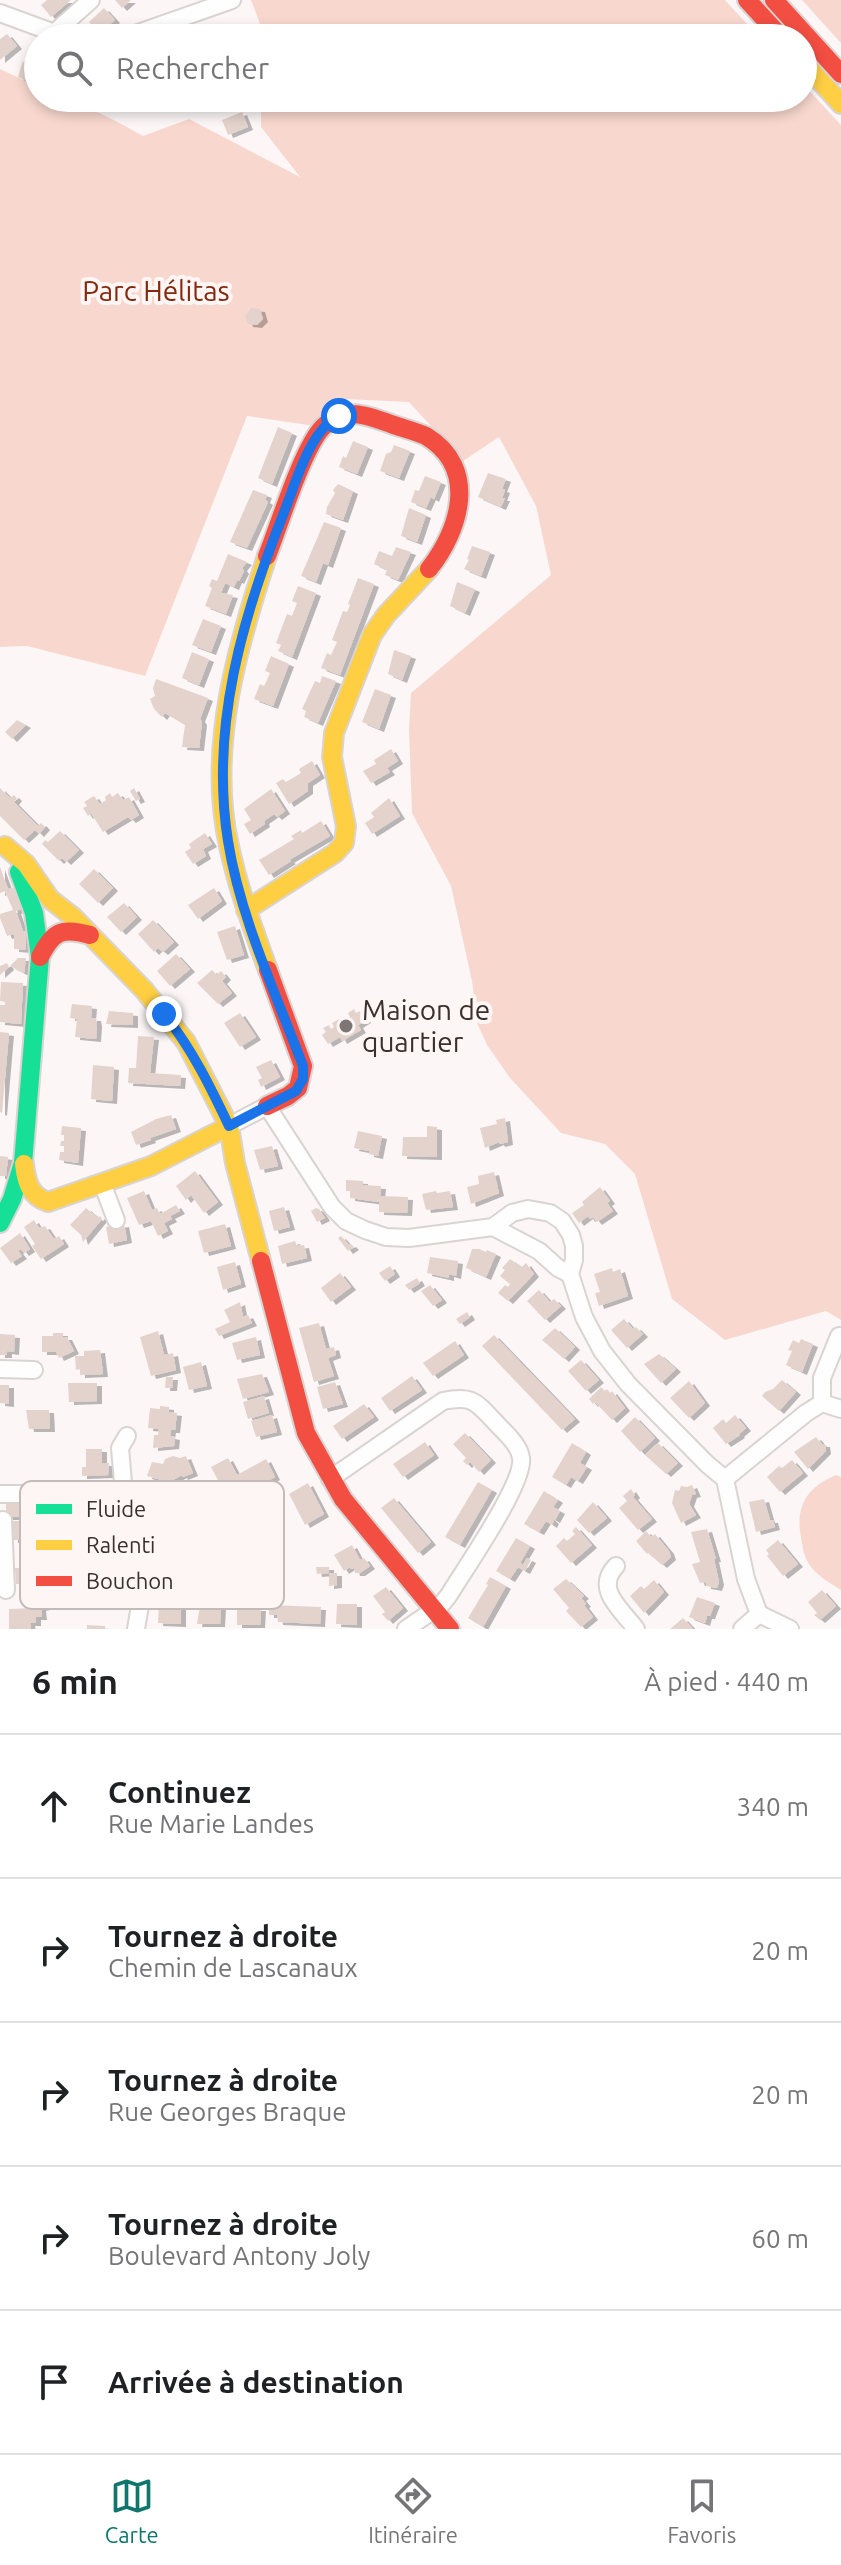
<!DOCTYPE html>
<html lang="fr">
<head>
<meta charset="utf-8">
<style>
  :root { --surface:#fff; --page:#f2f2f2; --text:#202124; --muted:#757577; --line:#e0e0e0; --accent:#0f766e }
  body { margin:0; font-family:Ubuntu,sans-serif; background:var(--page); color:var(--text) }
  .stop { position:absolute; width:24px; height:24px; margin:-18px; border:6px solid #1a73e8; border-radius:50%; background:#fff }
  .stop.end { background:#1a73e8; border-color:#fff; box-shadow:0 2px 8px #0008 }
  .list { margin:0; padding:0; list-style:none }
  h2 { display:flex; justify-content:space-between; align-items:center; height:104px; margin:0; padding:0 32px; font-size:34px }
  h2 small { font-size:26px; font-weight:400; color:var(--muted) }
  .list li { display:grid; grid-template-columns:52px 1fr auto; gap:24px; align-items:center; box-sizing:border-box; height:144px; padding:0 32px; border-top:2px solid var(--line) }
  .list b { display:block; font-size:30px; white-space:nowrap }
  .list p { margin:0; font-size:26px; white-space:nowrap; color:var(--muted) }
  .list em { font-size:26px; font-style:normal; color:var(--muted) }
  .icon { flex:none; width:44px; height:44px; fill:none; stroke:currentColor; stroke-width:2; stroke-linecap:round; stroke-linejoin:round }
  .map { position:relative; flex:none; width:841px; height:1629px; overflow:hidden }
  .search { position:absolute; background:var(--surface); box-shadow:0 4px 12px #0003; left:24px; right:24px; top:24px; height:88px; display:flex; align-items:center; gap:20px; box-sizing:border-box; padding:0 28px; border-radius:44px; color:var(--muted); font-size:30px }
  .sheet { height:824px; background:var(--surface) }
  nav { display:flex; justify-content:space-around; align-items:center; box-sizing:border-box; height:112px; border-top:2px solid var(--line); background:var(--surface); font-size:22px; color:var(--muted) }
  nav a { display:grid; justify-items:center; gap:4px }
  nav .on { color:var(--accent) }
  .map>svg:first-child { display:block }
</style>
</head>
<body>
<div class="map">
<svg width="841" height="1629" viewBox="0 0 841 1629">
  <defs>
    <filter id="shadow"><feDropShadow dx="5" dy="3" stdDeviation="0" flood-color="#0004"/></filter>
  </defs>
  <rect width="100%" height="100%" fill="#fcf7f6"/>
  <g fill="#f8d8ce">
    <path d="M251,0H725L760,38H261L260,24Z"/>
    <path d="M802,0H841V43Z"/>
    <path d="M0,69L38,87V98C76,98 111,118 143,136L189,119L300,177L261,127V98H803V84L841,125V1320L826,1311L725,1340L672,1299L635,1174L605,1144L561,1133L510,1078L487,1045L477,1023L472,981L451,886L412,813L409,729L411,693L551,575L536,506L499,437L463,461L409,402L344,399L315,426L247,416L145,676L27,646L0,647Z"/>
    <path d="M836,1475L841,1477V1590C830,1583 819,1577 811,1567C804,1558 803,1549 801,1538C795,1506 807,1487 836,1475Z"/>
  </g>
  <g fill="#e4d3cd" filter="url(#shadow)">
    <path d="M47,0H71L51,17L41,5Z"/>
    <path d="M115,0H131L122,8Z"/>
    <path d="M104,8L115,20L99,33L89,22Z"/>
    <path d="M243,30L246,38H220V37Z"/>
    <path d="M7,34L17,46L0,60V39Z"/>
    <path d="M38,49V80L34,84L18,77L22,63Z"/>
    <path d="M242,112L248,127L228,135L222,120Z"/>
    <path d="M251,308L260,309L263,319L257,325L248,324L245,316Z"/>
    <path d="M278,427L292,433L272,484L258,478Z"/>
    <path d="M353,441L368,447L357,474L339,467L343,456L346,458Z"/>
    <path d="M394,445L410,451L399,478L380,471L386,454L391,452Z"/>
    <path d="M488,473L506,479L502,489L505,490L502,498H505L501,507L478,497Z"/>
    <path d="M425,476L441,482L434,499L431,497L426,508L411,502L415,490L419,491Z"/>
    <path d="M338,484L353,491L343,520L326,514L327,507L335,493L333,490Z"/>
    <path d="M253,490L267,495L265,500L268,502L247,548L230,542Z"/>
    <path d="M409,508L426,515L417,542L401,536Z"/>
    <path d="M324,522L341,528L328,565L323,563L316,582L301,576Z"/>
    <path d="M472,546L490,552L481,576L464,569L469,560L467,559Z"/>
    <path d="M396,547L411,552L398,580L385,575L387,570L374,564L379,551L392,556Z"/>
    <path d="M228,554L247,562L242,568L244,571L239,581L237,580L234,587L225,583L221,593L233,595L226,614L205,606L212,588L209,586L212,579L217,581Z"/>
    <path d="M358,578L374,584L340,675L321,668L327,653L331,655L337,642L332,640L343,611L347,612L350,605L348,604Z"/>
    <path d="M457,582L475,589L465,613L450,606Z"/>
    <path d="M298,586L316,593L292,657L278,651L281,645L276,643L287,614L292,616L297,603L292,601Z"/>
    <path d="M203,619L221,626L211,652L192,645Z"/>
    <path d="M394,650L411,656L402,680L388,674Z"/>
    <path d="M192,652L209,659L199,685L182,678Z"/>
    <path d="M271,656L289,664L273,706L254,699L260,684L264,686L267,680L270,673L265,671Z"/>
    <path d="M322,676L336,681L318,723L304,717L306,711L302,709L315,681L320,683Z"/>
    <path d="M156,679L208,698L200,719L202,722L199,748L182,747L185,725L165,713L162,717L154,709L150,699L155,696L153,688Z"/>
    <path d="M375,689L391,695L379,729L362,722Z"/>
    <path d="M17,720L26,725L12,739L5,732Z"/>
    <path d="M391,749L398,761L387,768L390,772L371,783L363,771L376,764L374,760Z"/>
    <path d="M312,761L320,775L308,783V791L289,804L276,783L283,779L286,782L301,773L299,769Z"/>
    <path d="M0,788L10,798L14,795L17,798L14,802L38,826L41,823L45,827L39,834L35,830L24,840L0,816Z"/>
    <path d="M134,788L140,799L136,801L130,791Z"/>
    <path d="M271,789L285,811L277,817L274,814L264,821L265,824L250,834L244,824L251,820L244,809Z"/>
    <path d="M110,793L112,797L118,793L123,800L129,797L139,815L131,820L128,817L103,832L91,813L88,816L83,808L87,806L84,802L94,796L100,804L106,800L105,797Z"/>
    <path d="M389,798L400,816L372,834L365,823L374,817L371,813Z"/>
    <path d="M321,821L330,836L289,860L291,861L269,875L259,860L294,839L291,836L301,830L302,833Z"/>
    <path d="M60,831L79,850L66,862L62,858L59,861L42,844L45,840L48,842Z"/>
    <path d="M205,833L212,844L203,849L206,856L193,864L185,852L191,848L189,844Z"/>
    <path d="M0,867L8,889L13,888L21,907V909L16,911L23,931H26V950L14,949V934L7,936L0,918V914L13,910L5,891L0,893Z"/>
    <path d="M94,869L113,888L98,903L79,884Z"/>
    <path d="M214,888L222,901L198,919L188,905Z"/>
    <path d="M124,903L137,917L121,932L107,917Z"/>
    <path d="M153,920L174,942L163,952L158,948L154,952L138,934Z"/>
    <path d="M235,926L244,955L227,960L217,932Z"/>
    <path d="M176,954L190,969L170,986L157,971Z"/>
    <path d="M18,958H26L24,973L10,966Z"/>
    <path d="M7,963L9,967L0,975V966Z"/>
    <path d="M212,970L217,975L221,971L226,977L222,981L232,993L218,1004L197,983Z"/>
    <path d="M1,982L23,983L21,1024L0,1022V1005H5V1002L0,1001Z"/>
    <path d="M72,1004L92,1006L91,1018H96L97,1024L96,1039L75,1037L77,1019L70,1018Z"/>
    <path d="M354,1009L356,1013L360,1011L366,1020L358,1025L361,1030L342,1041L340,1037L328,1044L322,1035L326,1032L323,1028L329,1025L331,1029L334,1027L332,1023L339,1019L341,1023L350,1017L348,1013Z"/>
    <path d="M109,1011L133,1013V1025L106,1024Z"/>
    <path d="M240,1013L256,1037L240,1047L224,1023Z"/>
    <path d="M0,1032L9,1033L2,1113L0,1112Z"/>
    <path d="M138,1036L154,1037L150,1073L181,1075L180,1086L128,1083L129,1068H136Z"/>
    <path d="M271,1060L280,1077L261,1087L258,1080L262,1078L256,1067Z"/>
    <path d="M93,1065L114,1067L112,1101L91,1099Z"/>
    <path d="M171,1115L176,1129L150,1138L151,1140L136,1145L131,1132L156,1119Z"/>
    <path d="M505,1118L508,1142L500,1144L499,1142L485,1148L480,1128L497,1124L496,1120Z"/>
    <path d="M62,1126L81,1128L78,1163L59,1160L60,1152H64V1146H60L61,1141H64V1135H61Z"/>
    <path d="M427,1126L437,1127V1157L402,1156L403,1137H427Z"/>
    <path d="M358,1131L382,1136L378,1156L369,1154V1151L354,1148Z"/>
    <path d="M272,1146L278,1166L260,1170L254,1150Z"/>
    <path d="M0,1156L8,1157L6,1176H0Z"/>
    <path d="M195,1171L218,1202L204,1213L191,1195L186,1200L176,1186Z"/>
    <path d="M494,1172L499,1193L471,1204L467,1187L479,1184L478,1176Z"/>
    <path d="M346,1180L363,1181V1185L381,1186L380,1196L408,1197L407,1213L379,1212V1202L350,1198V1191H346Z"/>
    <path d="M600,1187L610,1201L607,1203L613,1211L597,1222L593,1217L590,1219L588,1216L579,1223L572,1213L584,1205L582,1202Z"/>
    <path d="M144,1191L152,1210L157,1208L160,1214L176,1205L180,1211L170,1216L172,1219L164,1223L168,1231L158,1236L151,1221L139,1225L127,1198Z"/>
    <path d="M436,1191L437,1193L450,1191L453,1207L426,1210L422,1194Z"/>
    <path d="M284,1207L290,1227L274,1231L269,1211Z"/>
    <path d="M86,1208L98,1218L100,1216L102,1219L83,1242L81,1235L70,1225Z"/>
    <path d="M316,1208L319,1209L325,1218L317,1222L311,1211Z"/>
    <path d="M34,1220L39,1228L45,1226L54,1239L59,1236L64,1244L41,1259L32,1246L35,1244L24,1227Z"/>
    <path d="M124,1224L127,1240L109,1244L106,1227Z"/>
    <path d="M225,1224L231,1246L204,1253L198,1231Z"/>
    <path d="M20,1233L30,1249L24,1253L21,1249L18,1251L22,1256L11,1263L0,1248Z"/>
    <path d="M341,1236L349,1245L351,1244L354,1247L348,1251L338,1238Z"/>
    <path d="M295,1241L297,1246L304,1245L307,1258L282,1264L278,1246Z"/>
    <path d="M472,1249H479L486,1252L487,1250L496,1254L486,1277L466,1268Z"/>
    <path d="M430,1257L458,1261L456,1276L449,1274V1278L427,1273Z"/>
    <path d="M510,1259L522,1267L526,1263L534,1274L508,1301L498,1293L505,1285L508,1287L510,1284L500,1276L505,1270L502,1268Z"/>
    <path d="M235,1262L241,1284L223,1290L217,1267Z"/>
    <path d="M390,1266L395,1274L385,1281L379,1273Z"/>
    <path d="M612,1268L613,1272L620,1269L628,1296L599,1306L595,1293L600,1292L594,1274Z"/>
    <path d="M340,1273L351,1287L331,1302L321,1288Z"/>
    <path d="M417,1278L420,1283L409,1290L405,1285Z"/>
    <path d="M430,1285L442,1300L433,1306L421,1291Z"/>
    <path d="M539,1290L550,1302L554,1299L561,1306L545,1320L527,1301Z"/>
    <path d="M240,1302L243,1317L248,1315L252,1323L219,1336L215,1329L230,1322L224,1310Z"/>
    <path d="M467,1312L470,1317L460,1324L456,1319Z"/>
    <path d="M624,1319L633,1329L636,1327L643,1334L627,1348L611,1330Z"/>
    <path d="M319,1323L326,1349L334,1347L336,1355L328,1358L334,1376L314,1382L299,1328Z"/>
    <path d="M555,1328L575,1347L564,1359L542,1340Z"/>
    <path d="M158,1331L164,1355L173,1353L176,1370L151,1376L140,1337Z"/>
    <path d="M53,1333H63V1337H67L74,1351L59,1358L56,1352H42V1336H53Z"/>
    <path d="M0,1334L15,1335L14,1352L7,1351V1355H0Z"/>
    <path d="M494,1335L575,1419L562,1430L482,1346Z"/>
    <path d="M256,1337L260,1355L237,1360L232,1343Z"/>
    <path d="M801,1339L813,1344L802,1372L786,1365L792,1351L788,1350L793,1340L799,1343Z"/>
    <path d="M455,1341L464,1355L433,1376L423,1363Z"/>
    <path d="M100,1350L103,1374L80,1375V1369L76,1370L75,1356H84V1351Z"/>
    <path d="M659,1354L676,1369L661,1383L644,1364Z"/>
    <path d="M581,1360L599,1380L586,1391L568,1371Z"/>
    <path d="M201,1362L207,1386L189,1390L183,1367Z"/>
    <path d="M262,1374L269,1392L243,1399L237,1379Z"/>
    <path d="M412,1376L422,1390L390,1411L381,1398Z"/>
    <path d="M166,1377H173L172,1388H165Z"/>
    <path d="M782,1380L796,1392L779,1411L762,1396L765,1392L773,1389Z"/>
    <path d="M689,1381L705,1403L689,1418L670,1398Z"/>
    <path d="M335,1382L343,1404L323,1409L317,1387Z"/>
    <path d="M68,1383H97V1401L69,1402Z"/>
    <path d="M0,1385H9V1404L0,1403Z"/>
    <path d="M601,1387L605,1391L607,1389L610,1393L612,1391L625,1408L612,1420L595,1402L593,1404L589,1399Z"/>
    <path d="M264,1396L269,1413L248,1419L243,1402Z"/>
    <path d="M364,1404L374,1417L342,1439L333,1426Z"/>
    <path d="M160,1406L169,1407V1412L177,1413L175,1430H171L170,1436L175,1437L174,1446L153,1448L154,1435H158L159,1429L148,1428L150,1408L160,1409Z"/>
    <path d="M26,1410H49L50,1429H29Z"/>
    <path d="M272,1415L277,1432L256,1437L251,1421Z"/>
    <path d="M735,1415L746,1428L739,1434L740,1435L726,1444L713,1428L723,1419L726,1423Z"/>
    <path d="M635,1417L655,1438L640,1452L621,1431Z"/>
    <path d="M465,1433L491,1460L479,1472L470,1462L467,1465L463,1461L466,1458L453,1444Z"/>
    <path d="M816,1437L822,1444H825L826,1451L808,1469L794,1452Z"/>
    <path d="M425,1442L434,1455L403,1477L393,1464Z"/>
    <path d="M572,1443L586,1452L580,1463L587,1467L578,1481L571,1477L566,1485L552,1477Z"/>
    <path d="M658,1443L678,1463L666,1474L645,1455Z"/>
    <path d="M86,1449H102V1463H109L108,1475L82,1476V1467H86Z"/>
    <path d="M173,1456L180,1458L186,1456L193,1473L183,1477L182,1475L169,1482L147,1476L152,1462L163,1464L165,1459Z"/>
    <path d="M228,1458L237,1475L266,1459L275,1477L259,1486L261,1490L254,1493L252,1489L242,1495L244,1498L228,1507L216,1486L220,1484L211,1467Z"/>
    <path d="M792,1460L803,1473L780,1492L767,1477L779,1466L782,1468Z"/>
    <path d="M478,1482L492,1490L460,1545L445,1537Z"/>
    <path d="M308,1483L324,1514L305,1525L289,1494Z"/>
    <path d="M692,1485L696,1494L692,1495L689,1504L696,1515L681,1523L672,1503L675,1490L679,1491L681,1486L687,1487Z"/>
    <path d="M631,1489L635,1495L633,1497L652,1519L638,1530L619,1508L627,1501L623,1496Z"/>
    <path d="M544,1491L558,1500L553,1507L560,1511L555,1520L548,1516L554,1521L552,1525L546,1521L539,1532L524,1524Z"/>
    <path d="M6,1498H34V1503H23V1517H6Z"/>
    <path d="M394,1498L431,1542L418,1553L381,1508Z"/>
    <path d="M764,1499L770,1520H773L775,1527L756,1532L749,1502Z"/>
    <path d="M593,1502L607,1518L589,1533L577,1520Z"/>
    <path d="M12,1521H23L24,1540H13Z"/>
    <path d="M576,1527L592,1545L571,1563L556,1546L564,1538L567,1541L575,1534L572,1531Z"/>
    <path d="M707,1529L716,1559H714L719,1582L717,1588L706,1586V1582L700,1583L692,1564L700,1562L691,1532Z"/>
    <path d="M646,1531L651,1537L655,1534L669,1551L671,1557L662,1565L648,1553L647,1554L636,1541Z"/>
    <path d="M516,1538L530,1546L520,1563L523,1565L527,1558L531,1560L525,1571L518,1567L510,1579L496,1571Z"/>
    <path d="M778,1540L798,1564L783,1576L767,1556L769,1554L766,1550Z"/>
    <path d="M352,1545L360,1560L364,1558L370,1566L360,1573H355L354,1568L351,1569L350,1567L344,1571L334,1555Z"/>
    <path d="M42,1551L43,1567H48L47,1579L28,1578V1584H16L15,1568H21L20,1552Z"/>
    <path d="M316,1567H329V1573L317,1574Z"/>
    <path d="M329,1573H337V1585L329,1586Z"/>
    <path d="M490,1577L506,1586L483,1627L468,1618L488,1585L486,1584Z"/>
    <path d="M566,1579L584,1596L581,1598L586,1604L584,1605L593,1617L581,1627L566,1611L569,1608L553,1589Z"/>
    <path d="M654,1580L664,1592L644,1613L630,1596L641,1586L644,1589Z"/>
    <path d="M386,1587L403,1608L388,1621L382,1614L385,1612L373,1596Z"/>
    <path d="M34,1589H45V1607L41,1608L42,1617H36V1623H30L31,1629H9V1609L34,1608Z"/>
    <path d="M822,1590L836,1606L820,1620L814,1615L817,1613L808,1602Z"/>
    <path d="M697,1597L715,1603L710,1616H707L705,1623L689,1617Z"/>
    <path d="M337,1604H357V1625L336,1624Z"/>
    <path d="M269,1605L321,1607L320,1624L278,1622L277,1615H269Z"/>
    <path d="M159,1606L181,1607V1624L158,1623Z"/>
    <path d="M200,1606H221L220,1624H197Z"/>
    <path d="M237,1608H261L260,1625H237Z"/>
    <path d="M683,1618L693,1629H670Z"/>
    <path d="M87,1625L105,1626V1629H87Z"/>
  </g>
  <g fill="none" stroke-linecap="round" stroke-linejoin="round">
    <g stroke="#d9d4d2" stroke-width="20">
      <g id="street">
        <path d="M0,13L68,38"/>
        <path d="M54,33L91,0"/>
        <path d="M124,38L232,0"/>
        <path d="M229,1126L267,1106L332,1207L346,1221L365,1230L386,1237L409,1238L493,1227L512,1213L528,1209L550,1213L562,1221L571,1235L574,1246V1260L570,1274L584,1317L602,1351L628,1384L707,1464L725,1479L746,1579L759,1614"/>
        <path d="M102,1183L116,1220"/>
        <path d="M493,1227L539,1251L558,1268L570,1274"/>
        <path d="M0,1369L34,1370"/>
        <path d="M822,1403V1378L839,1336"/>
        <path d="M330,1479L443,1401C473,1395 476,1402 496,1423C505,1433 519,1444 521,1458C525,1483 464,1570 449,1595L441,1605L406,1629"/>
        <path d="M725,1479L806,1413L822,1403L841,1409"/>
        <path d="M0,1494H145L156,1498L157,1507L136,1629"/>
        <path d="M124,1494L120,1448L127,1436"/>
        <path d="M3,1520L6,1590"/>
        <path d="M616,1566C594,1589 621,1609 636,1629"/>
        <path d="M742,1629L759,1614L790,1629"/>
      </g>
    </g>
    <g stroke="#d9d4d2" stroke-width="22">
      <path id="fast" d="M0,1223L12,1199L23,1163L40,957L34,913L19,872"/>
    </g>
    <g stroke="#d9d4d2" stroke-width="22">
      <g id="slow">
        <path d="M803,62L841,104"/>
        <path d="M267,556C237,647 207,750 229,846C238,888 253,929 268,970"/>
        <path d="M5,846L26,864L50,899L73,917L144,990L186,1042L229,1126L235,1163L261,1261"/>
        <path d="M246,910L335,853L344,843L346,826L332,757L334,733L372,635L386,615L429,569"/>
        <path d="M24,1164C26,1182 30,1196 48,1202L151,1166L229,1126"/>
      </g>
    </g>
    <g stroke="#d9d4d2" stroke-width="22">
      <g id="jam">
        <path d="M747,0L782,38"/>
        <path d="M774,0L841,74"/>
        <path d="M267,556C279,526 303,447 323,427C344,406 367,415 391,424C402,428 415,431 426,436C479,468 460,530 429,569"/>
        <path d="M40,957C53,931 62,927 90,935"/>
        <path d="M267,1106L288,1096L298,1088L303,1066L268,970"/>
        <path d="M261,1261L306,1433L343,1499L450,1629"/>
      </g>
    </g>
    <use href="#street" stroke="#fffefe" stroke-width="16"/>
    <use href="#fast" stroke="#16e098" stroke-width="18"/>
    <use href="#slow" stroke="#ffcf43" stroke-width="18"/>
    <use href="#jam" stroke="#f24e42" stroke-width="18"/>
  </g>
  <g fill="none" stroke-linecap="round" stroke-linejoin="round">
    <path stroke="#1a73e8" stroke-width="10" d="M164,1014C192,1049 210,1086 229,1126L296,1091L303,1079V1066C276,994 240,917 228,841C210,729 242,618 283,515C295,486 309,430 339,416"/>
  </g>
  <circle fill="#7d7674" stroke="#fef6f4" stroke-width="3" cx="346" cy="1026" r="8"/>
  <g text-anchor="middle" stroke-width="8" stroke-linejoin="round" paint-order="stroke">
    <g font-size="28" fill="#832a0e" stroke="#fef6f4">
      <text x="156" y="301">Parc Hélitas</text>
    </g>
    <g font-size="28" fill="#38312e" stroke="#fef6f4" text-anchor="start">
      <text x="362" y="1020">Maison de<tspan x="362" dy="32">quartier</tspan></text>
    </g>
  </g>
  <rect x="20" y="1481" width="264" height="128" rx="12" fill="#fef6f4" stroke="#c3bbb9" stroke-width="2"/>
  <rect x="36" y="1504" width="36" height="10" fill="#16e098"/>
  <rect x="36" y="1540" width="36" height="10" fill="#ffcf43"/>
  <rect x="36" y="1576" width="36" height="10" fill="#f24e42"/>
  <g font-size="22" fill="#38312e">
    <text x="86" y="1517">Fluide</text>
    <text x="86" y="1553">Ralenti</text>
    <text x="86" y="1589">Bouchon</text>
  </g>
</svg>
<div class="stop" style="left:339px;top:416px"></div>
<div class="stop end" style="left:164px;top:1014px"></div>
<div class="search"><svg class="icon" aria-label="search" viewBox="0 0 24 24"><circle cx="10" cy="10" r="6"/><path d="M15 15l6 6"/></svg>Rechercher</div>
</div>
<section class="sheet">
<h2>6 min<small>À pied · 440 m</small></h2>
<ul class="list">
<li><svg class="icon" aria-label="ahead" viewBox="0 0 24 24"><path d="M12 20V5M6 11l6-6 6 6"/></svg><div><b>Continuez</b><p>Rue Marie Landes</p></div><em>340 m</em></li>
<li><svg class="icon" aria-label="right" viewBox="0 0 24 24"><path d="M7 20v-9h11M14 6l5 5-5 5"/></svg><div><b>Tournez à droite</b><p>Chemin de Lascanaux</p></div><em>20 m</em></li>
<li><svg class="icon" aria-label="right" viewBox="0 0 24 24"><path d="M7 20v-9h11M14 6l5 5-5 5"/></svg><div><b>Tournez à droite</b><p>Rue Georges Braque</p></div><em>20 m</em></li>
<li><svg class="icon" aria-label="right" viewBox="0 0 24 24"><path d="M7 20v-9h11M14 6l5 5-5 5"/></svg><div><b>Tournez à droite</b><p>Boulevard Antony Joly</p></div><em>60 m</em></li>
<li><svg class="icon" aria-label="arrive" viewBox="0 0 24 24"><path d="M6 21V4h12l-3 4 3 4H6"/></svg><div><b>Arrivée à destination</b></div></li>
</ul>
</section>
<nav>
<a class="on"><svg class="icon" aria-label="map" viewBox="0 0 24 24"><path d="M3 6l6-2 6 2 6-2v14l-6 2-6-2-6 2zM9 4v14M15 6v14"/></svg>Carte</a>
<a><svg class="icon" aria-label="directions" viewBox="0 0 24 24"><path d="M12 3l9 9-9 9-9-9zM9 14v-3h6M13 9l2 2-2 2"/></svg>Itinéraire</a>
<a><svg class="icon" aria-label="saved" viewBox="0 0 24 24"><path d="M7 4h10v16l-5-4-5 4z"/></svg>Favoris</a>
</nav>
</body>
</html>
